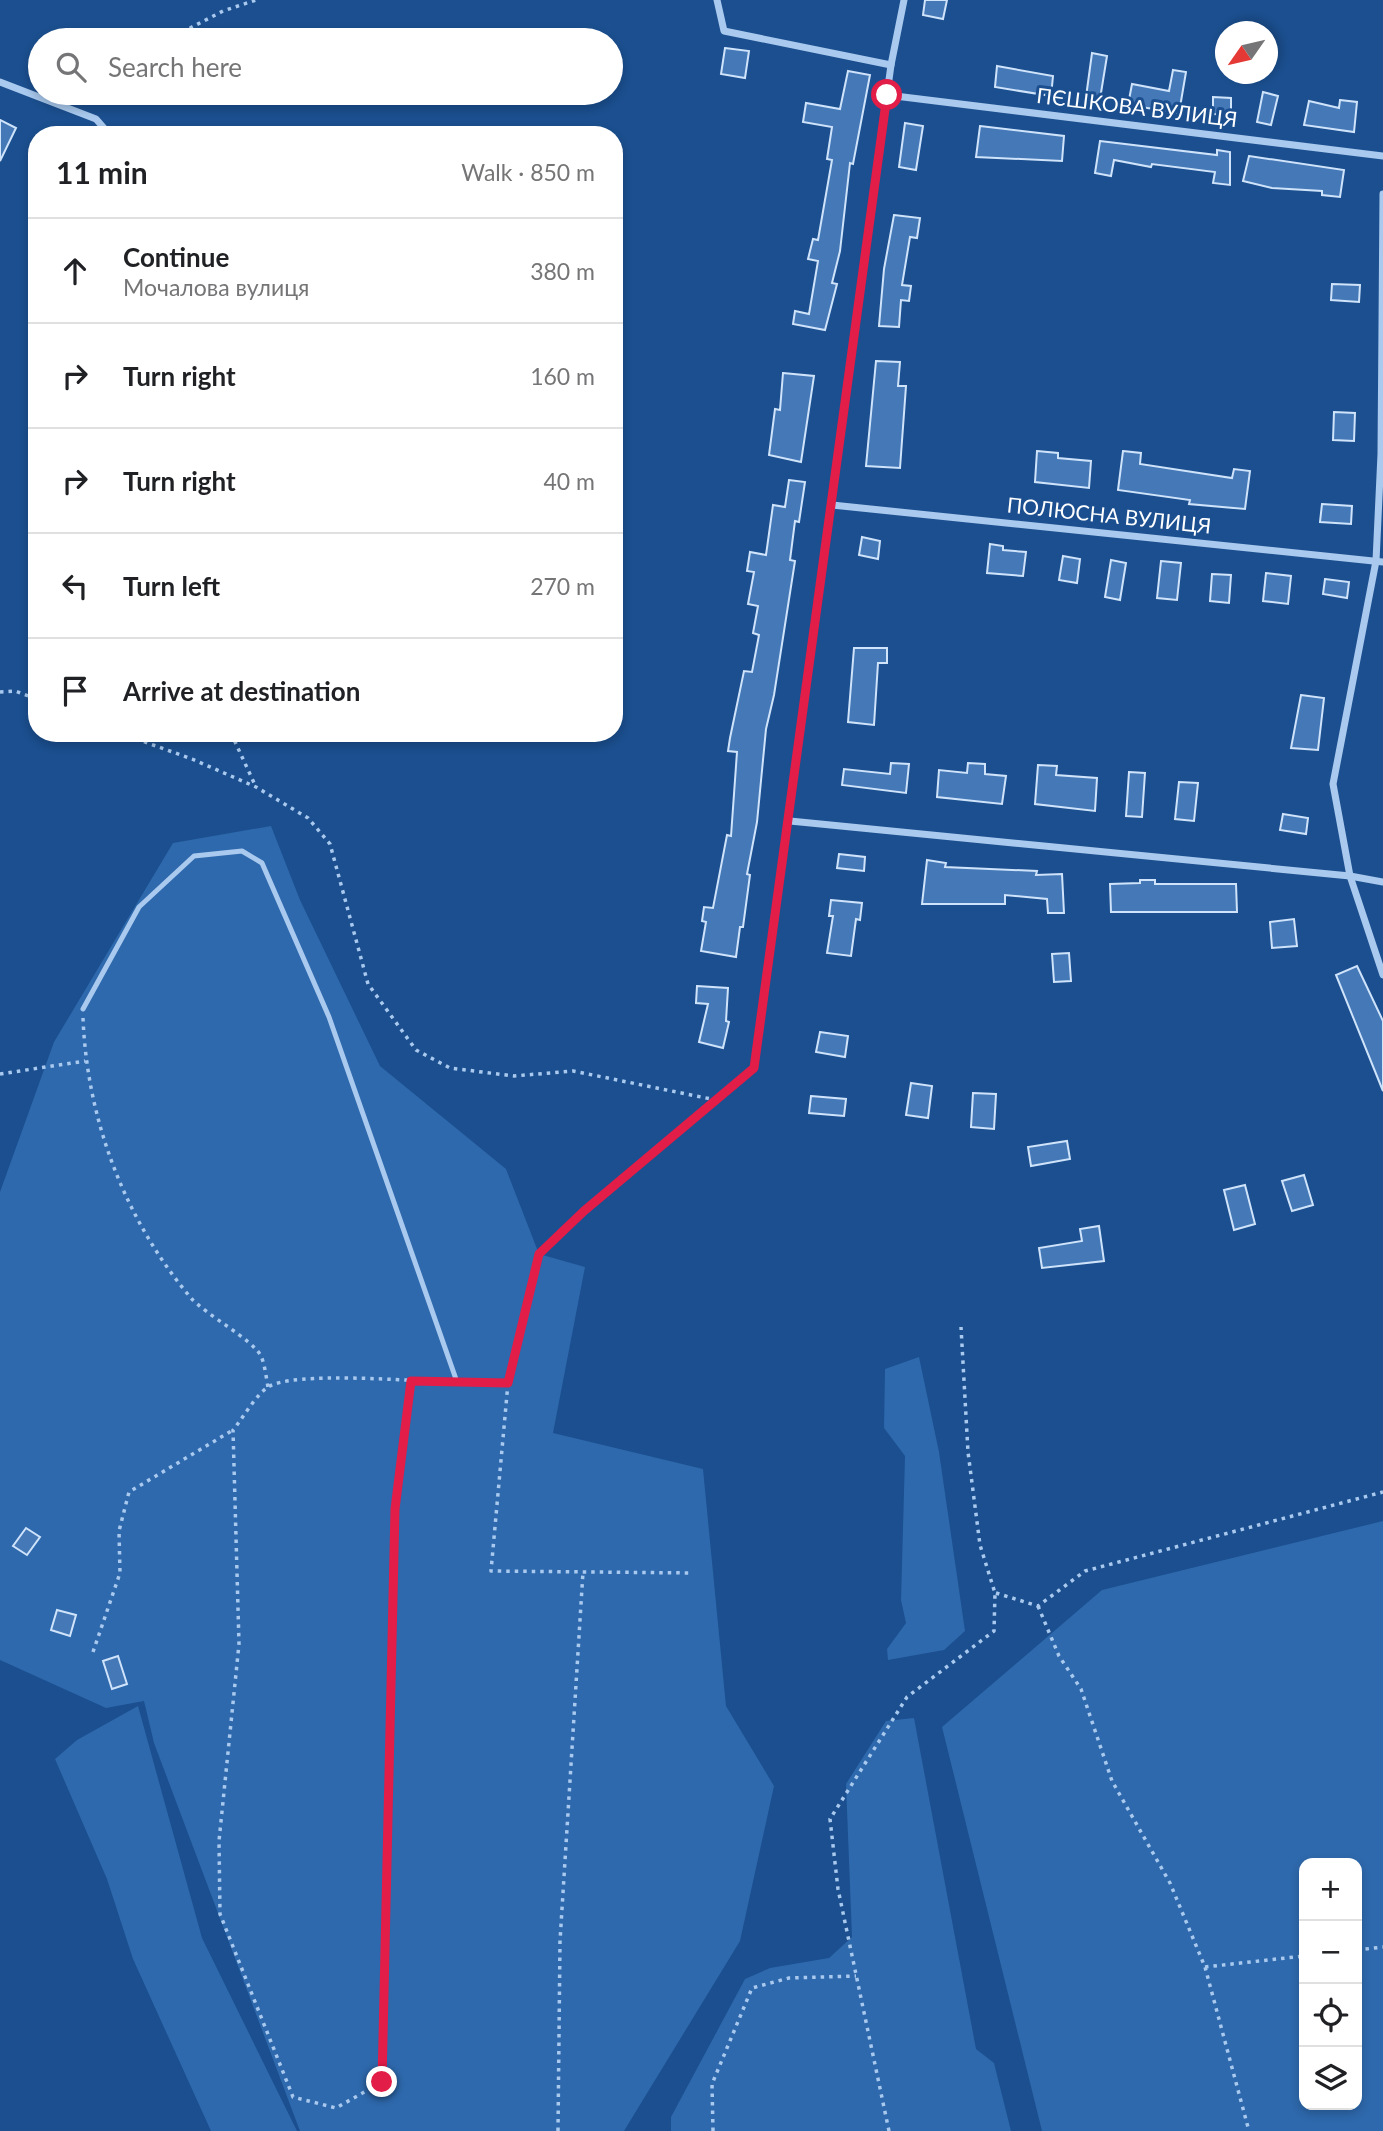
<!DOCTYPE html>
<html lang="en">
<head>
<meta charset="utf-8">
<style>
  :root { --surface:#fff; --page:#f6f6f6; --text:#202124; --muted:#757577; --line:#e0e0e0 }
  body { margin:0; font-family:Lato,sans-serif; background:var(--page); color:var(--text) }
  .controls { position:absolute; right:21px; bottom:21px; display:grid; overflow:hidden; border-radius:14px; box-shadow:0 4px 10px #0003 }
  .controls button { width:63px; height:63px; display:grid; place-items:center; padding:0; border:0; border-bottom:2px solid var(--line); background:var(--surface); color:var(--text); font:35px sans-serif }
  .compass { position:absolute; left:1215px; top:21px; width:63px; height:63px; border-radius:50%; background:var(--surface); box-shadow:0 4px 10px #0003; rotate:236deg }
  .stop { position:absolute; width:21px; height:21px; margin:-16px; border:5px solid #e11d48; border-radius:50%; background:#fff }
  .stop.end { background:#e11d48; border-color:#fff; box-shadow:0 2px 7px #0008 }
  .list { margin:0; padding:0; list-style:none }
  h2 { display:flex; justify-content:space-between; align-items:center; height:91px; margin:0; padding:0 28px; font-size:30px }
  h2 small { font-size:23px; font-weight:400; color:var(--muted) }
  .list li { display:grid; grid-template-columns:46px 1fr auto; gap:21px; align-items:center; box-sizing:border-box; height:105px; padding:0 28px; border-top:2px solid var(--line) }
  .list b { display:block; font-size:26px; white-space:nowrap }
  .list p { margin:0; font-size:23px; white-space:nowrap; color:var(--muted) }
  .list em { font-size:23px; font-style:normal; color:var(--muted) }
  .icon { flex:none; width:38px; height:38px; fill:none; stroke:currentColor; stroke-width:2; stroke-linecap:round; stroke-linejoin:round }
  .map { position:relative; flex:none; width:1383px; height:2131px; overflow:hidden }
  .search { position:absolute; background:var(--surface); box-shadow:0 4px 10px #0003; left:28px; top:28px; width:595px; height:77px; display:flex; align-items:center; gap:18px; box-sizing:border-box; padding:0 24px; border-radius:38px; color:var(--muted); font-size:26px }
  .panel { position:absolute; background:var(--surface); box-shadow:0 4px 10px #0003; left:28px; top:126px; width:595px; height:616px; border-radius:28px }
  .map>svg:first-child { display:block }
</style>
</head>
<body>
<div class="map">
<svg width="1383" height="2131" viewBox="0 0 1383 2131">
  <rect width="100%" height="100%" fill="#1b4f8f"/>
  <g fill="#2e69ad" fill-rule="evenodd">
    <path d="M271,826L300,900L380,1066L506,1169L539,1254L585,1267L553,1433L703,1469L726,1706L774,1786L740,1941L624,2131H300L154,1743L144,1701L106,1708L0,1660V1192L54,1042L173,843Z"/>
    <path d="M919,1357L939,1452L965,1631L944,1650L888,1660L887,1649L906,1623L901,1600L905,1456L884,1428L885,1369Z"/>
    <path d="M1383,1521V2131H1042L942,1727L1102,1590ZM1357,1863V2105H1304V1863Z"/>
    <path d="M138,1706L202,1938L297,2131H211L133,1959L107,1879L55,1759L77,1740Z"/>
    <path d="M914,1718L976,2049L994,2063L1011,2131H671V2117L745,1979L770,1968L829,1958L852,1937L846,1784L886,1721Z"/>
  </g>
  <g fill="#4478b7" stroke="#cfe3fa" stroke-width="2">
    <path d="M925,0H947L943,19L923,15Z"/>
    <path d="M725,48L749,51L745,78L721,74Z"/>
    <path d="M1092,53L1107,56L1100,99L1086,97Z"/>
    <path d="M997,66L1053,76L1051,96L995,87Z"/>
    <path d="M1173,70L1186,72L1179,113L1128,105L1132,84L1169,91Z"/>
    <path d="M848,71L870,75L853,164L850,163L840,251L832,283L837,284L825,330L793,324L795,311L809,314L818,261L808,259L813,239L818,240L832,160L827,159L832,127L803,122L806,103L840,109Z"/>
    <path d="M1263,92L1278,96L1271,125L1257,122Z"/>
    <path d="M1213,97L1231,98V115L1213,114Z"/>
    <path d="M1340,100L1357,102L1354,132L1304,125L1309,101L1339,108Z"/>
    <path d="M0,120L16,128L0,161Z"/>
    <path d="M905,123L923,126L916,170L899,167Z"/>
    <path d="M980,126L1064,136L1062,161L976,157Z"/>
    <path d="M1100,141L1217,155V150L1230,152V185L1213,183L1215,172L1152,164L1151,167L1114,160L1111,176L1095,173Z"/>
    <path d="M1249,156L1344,170L1340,197L1322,195V191L1272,188L1243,181Z"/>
    <path d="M894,215L920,218L917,238L910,237L902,285L911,286L909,301L901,300L899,327L879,326L884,269Z"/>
    <path d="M1332,284L1360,285L1359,302L1331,300Z"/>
    <path d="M876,361L900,362L898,386H906L900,468L866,466Z"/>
    <path d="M783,373L814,376L801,462L769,455L775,409L780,410Z"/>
    <path d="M1334,412L1355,413L1354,441L1333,440Z"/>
    <path d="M1037,451L1058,453V458L1091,461L1089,488L1035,482Z"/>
    <path d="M1123,451L1141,453L1140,464L1232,478L1234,469L1250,471L1245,509L1189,504L1190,500L1118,490Z"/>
    <path d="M789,480L805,482L799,522L795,521L790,560L795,561L774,695L766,729L757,822L747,874L750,875L743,927H740L736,957L701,951L706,922L702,921L704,907L713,908L727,835L731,836L737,752L728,751L730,738L744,671L752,672L759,635L753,633L758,606L748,604L754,572L747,571L750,552L766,555L773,505L785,507Z"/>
    <path d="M1322,504L1352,506L1351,524L1320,522Z"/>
    <path d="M862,537L880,541L878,559L859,555Z"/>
    <path d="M990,544L1003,546V550L1026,552L1023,576L987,573Z"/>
    <path d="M1063,556L1080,559L1077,583L1059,580Z"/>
    <path d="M1111,560L1126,563L1120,600L1105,597Z"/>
    <path d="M1161,561L1181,563L1177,600L1157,598Z"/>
    <path d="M1266,573L1291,576L1288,604L1263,601Z"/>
    <path d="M1212,574L1231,575L1229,603L1210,601Z"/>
    <path d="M1325,579L1349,582L1347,598L1323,594Z"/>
    <path d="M854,648H887V663H878L874,725L848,722Z"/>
    <path d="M1301,695L1324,698L1318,750L1291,748Z"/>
    <path d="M891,763L909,764L906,793L842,785L844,769L890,774Z"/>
    <path d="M968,763L985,764V774L1006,776L1002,804L937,797L939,770L967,773Z"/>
    <path d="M1038,765L1057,766L1056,775L1097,778L1095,811L1035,804Z"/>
    <path d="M1129,772L1145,773L1142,817L1126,816Z"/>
    <path d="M1179,782L1198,783L1194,821L1175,819Z"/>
    <path d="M1283,814L1308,818L1306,834L1280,830Z"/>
    <path d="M839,854L865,857L864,871L837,868Z"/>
    <path d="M927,860L946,863L945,867L1037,871L1036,875L1062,874L1064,913H1048L1047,899L1005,895V904H922Z"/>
    <path d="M1140,880H1155V884H1236L1237,912H1111L1110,884L1140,883Z"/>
    <path d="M831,900L862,903L860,920L856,919L851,956L827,953L833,916H829Z"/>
    <path d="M1294,919L1297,946L1272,948L1270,922Z"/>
    <path d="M1069,953L1071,981L1054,982L1052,954Z"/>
    <path d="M1357,966L1383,1021V1091L1336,975Z"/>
    <path d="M697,986L728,988L726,1021L729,1022L723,1048L699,1042L708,1004L696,1003Z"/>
    <path d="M820,1032L848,1036L845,1057L816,1052Z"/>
    <path d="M911,1083L932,1086L928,1118L906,1115Z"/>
    <path d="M973,1093L996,1094L994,1129L971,1127Z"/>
    <path d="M811,1096L846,1099L844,1116L809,1113Z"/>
    <path d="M1067,1141L1070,1159L1031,1166L1028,1147Z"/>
    <path d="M1304,1175L1313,1205L1292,1211L1282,1181Z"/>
    <path d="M1245,1185L1255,1224L1234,1230L1224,1190Z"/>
    <path d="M1099,1226L1104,1261L1042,1268L1039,1248L1082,1241L1080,1229Z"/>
    <path d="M26,1528L40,1537L27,1555L13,1546Z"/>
    <path d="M57,1610L76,1615L70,1636L51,1630Z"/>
    <path d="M118,1656L127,1684L112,1689L103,1661Z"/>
  </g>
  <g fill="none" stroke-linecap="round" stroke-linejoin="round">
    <g stroke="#a9c9ee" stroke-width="3.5" stroke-dasharray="3.5 5" stroke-linecap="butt">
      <path d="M167,40L223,11L256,0"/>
      <path d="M0,692L15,691L37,699"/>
      <path d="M120,733L192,759L256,787L308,818L330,844L368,984L416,1050L450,1068L514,1076L573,1071L716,1100"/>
      <path d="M231,733L255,785"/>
      <path d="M83,1018C87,1120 125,1220 191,1298C206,1315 252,1339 261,1356C265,1365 266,1377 268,1387"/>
      <path d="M0,1074L85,1061"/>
      <path d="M411,1381L395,1509L382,2082L336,2108L293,2097L220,1914L219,1841L239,1644L233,1430C243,1418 255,1396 268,1387C292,1371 413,1381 448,1382"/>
      <path d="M466,1382L508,1383L539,1254L584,1211L747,1074"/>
      <path d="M508,1383L491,1571L693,1573"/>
      <path d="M996,1593L1038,1606L1085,1571L1383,1492"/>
      <path d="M1038,1606L1059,1656L1081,1689L1112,1781L1170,1883L1205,1967L1249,2131"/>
      <path d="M93,1652L120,1573L119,1531L129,1492L233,1430"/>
      <path d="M1357,1950L1383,1947"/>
      <path d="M1205,1967L1304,1956"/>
      <path d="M558,2131L560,1941L583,1572"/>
      <path d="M713,2131L712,2084L752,1988L789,1978L856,1976"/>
      <path d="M889,2131L838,1889L830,1819L907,1697L994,1631L995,1593L980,1545L968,1452L961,1327"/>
    </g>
    <path stroke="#a9c9ee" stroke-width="5" d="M83,1009L139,907L194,856L242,851L262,863L329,1017L457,1382"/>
    <g stroke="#a9c9ee" stroke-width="7">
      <path d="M717,0L724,31L891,65"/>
      <path d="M0,82L96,119L110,135"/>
      <path d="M887,95L1383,156"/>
      <path d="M1383,194L1381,454L1376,561L1333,784L1350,876L1383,975"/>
      <path d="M832,505L1383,562"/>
      <path d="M790,821L1350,876L1383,882"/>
      <path d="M754,1068L891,65L904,0"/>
    </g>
  </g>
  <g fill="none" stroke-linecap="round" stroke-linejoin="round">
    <path stroke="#e11d48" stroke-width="9" d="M382,2082L395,1509L411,1381L508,1383L539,1254L584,1211L754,1068L887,95"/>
  </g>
  <g text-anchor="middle" stroke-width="6" stroke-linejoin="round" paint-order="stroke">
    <g font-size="21" fill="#fff" stroke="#1b4f8f">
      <text transform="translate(1137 108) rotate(7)" y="7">ПЄШКОВА ВУЛИЦЯ</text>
      <text transform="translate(1109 516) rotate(6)" y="7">ПОЛЮСНА ВУЛИЦЯ</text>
    </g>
  </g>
</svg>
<div class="controls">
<button>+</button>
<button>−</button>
<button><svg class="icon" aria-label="locate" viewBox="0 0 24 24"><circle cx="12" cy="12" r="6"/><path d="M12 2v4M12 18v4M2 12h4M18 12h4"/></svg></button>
<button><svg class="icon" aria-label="layers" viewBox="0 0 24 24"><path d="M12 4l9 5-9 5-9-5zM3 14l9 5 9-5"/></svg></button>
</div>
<svg class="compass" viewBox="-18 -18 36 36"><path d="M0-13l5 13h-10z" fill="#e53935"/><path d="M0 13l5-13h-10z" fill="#757577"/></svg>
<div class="stop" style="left:887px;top:95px"></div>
<div class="stop end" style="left:382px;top:2082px"></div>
<div class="search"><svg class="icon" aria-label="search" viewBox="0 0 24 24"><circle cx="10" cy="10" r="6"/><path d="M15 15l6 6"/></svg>Search here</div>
<section class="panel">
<h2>11 min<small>Walk · 850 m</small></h2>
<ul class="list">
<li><svg class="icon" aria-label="ahead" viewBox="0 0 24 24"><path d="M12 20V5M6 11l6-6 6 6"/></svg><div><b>Continue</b><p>Мочалова вулиця</p></div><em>380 m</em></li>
<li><svg class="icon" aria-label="right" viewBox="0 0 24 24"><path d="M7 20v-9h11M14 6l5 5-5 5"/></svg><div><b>Turn right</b></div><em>160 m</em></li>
<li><svg class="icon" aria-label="right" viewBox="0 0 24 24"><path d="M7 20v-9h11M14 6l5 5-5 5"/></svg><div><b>Turn right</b></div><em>40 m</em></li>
<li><svg class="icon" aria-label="left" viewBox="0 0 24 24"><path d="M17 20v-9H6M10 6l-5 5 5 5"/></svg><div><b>Turn left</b></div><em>270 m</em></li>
<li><svg class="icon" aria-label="arrive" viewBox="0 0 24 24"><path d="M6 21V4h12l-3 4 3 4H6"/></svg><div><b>Arrive at destination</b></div></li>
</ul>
</section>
</div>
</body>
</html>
